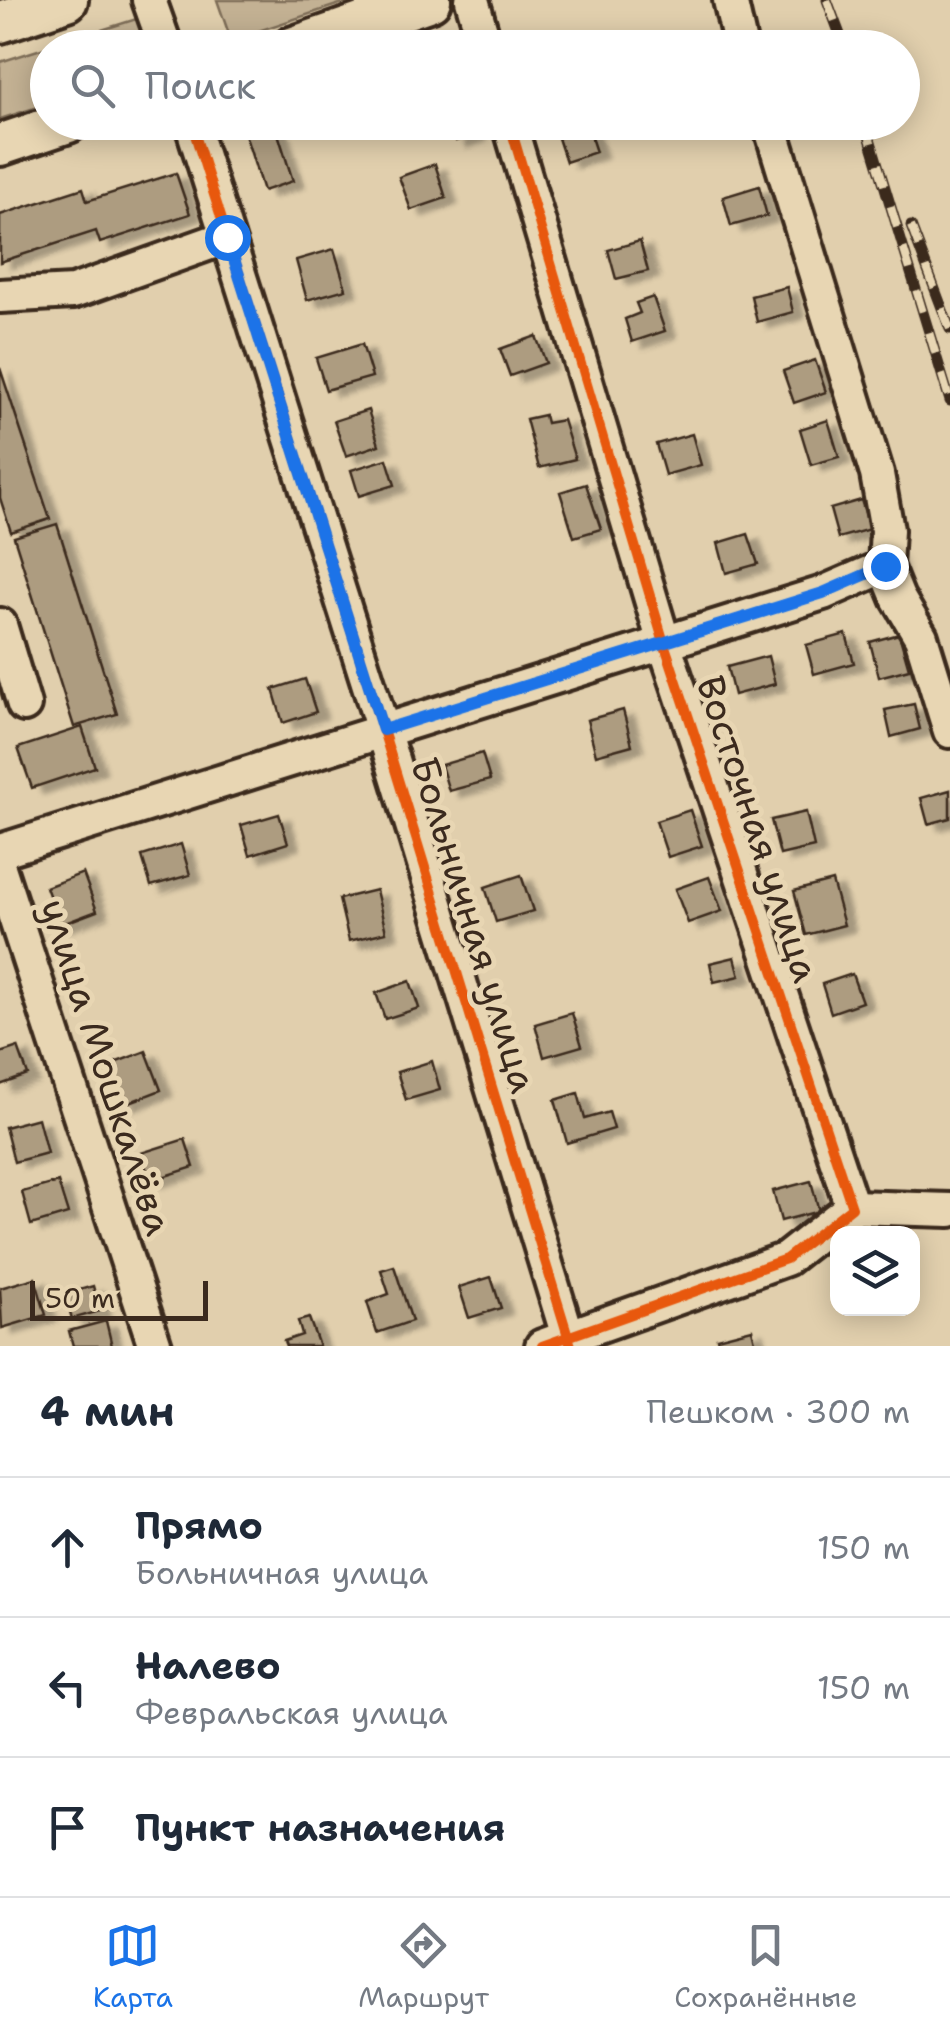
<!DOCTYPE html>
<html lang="ru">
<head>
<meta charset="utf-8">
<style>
  :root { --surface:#fff; --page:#f2f2f3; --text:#1f2937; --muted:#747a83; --line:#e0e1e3; --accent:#1a73e8 }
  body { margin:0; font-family:"Shantell Sans",sans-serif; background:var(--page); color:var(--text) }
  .controls { position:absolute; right:30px; bottom:30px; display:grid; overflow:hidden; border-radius:20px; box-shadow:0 5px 25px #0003 }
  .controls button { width:90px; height:90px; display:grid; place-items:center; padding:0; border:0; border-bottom:2px solid var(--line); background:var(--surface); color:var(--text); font:50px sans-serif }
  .scale { position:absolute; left:30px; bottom:25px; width:178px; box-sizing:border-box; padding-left:10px; border:5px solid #3b2a1e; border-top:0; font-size:28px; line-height:35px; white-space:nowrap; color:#3b2a1e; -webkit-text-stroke:8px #e8d6b3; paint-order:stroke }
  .stop { position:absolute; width:30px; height:30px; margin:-22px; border:8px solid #1a73e8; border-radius:50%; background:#fff }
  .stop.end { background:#1a73e8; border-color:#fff; box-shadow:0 2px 10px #0008 }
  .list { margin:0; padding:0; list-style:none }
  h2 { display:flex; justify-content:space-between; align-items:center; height:130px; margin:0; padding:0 40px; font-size:42px }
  h2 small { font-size:32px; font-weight:400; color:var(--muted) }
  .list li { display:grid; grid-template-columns:65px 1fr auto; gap:30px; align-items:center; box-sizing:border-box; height:140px; padding:0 40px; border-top:2px solid var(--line) }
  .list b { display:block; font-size:38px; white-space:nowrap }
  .list p { margin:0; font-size:32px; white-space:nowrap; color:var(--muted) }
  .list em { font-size:32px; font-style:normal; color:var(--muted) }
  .icon { flex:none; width:55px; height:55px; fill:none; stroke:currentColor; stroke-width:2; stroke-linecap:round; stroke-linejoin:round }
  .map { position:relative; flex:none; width:950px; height:1346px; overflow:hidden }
  .search { position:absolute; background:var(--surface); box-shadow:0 5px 25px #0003; left:30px; right:30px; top:30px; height:110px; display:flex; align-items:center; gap:25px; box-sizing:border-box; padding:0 35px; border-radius:55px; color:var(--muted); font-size:38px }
  .sheet { height:550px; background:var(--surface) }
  nav { display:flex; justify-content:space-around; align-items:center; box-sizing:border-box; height:140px; border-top:2px solid var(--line); background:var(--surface); font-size:28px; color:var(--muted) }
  nav a { display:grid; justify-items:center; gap:5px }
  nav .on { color:var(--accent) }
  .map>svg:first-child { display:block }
</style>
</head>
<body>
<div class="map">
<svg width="950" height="1346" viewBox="0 0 950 1346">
  <defs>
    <filter id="shadow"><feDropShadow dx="11" dy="6" stdDeviation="2.5" flood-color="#0004"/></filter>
  </defs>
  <rect width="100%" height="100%" fill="#e1cfad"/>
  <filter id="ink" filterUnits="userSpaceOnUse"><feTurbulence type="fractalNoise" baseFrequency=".01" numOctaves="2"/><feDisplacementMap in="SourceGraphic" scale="20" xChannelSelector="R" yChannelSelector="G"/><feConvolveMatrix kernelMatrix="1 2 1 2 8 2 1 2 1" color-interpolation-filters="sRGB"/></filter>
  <g filter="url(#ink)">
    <g fill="#c3b193" stroke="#7f6e58" stroke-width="2.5">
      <path d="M217,0H352L231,40Z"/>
      <path d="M149,15L159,47L48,48L47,104L0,119V62Z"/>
    </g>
    <g fill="#ad9c80" stroke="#3b2a1e" stroke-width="2.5" filter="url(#shadow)">
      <path d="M573,35L577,48H532Z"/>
      <path d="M449,122H471L475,135L456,141Z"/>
      <path d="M275,124L293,181L263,191L245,134Z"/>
      <path d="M588,128L596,152L566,162L558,138Z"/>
      <path d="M435,164L446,198L411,210L399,177Z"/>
      <path d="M176,173L190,214L100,243L96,231L0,262V215L83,188L87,201Z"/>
      <path d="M759,186L767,216L731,226L723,197Z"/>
      <path d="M640,241L648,271L616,279L608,250Z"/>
      <path d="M334,249L346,289L307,300L296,260Z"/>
      <path d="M787,287L793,312L757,322L751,296Z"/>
      <path d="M653,297L665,331L632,342L625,319L640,313L636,303Z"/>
      <path d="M536,336L546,363L510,376L500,349Z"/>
      <path d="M362,344L372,377L326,390L316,358Z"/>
      <path d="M815,360L826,392L794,403L783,371Z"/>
      <path d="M0,368L50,519L11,532L0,498Z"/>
      <path d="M368,410L379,445L346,456L334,421Z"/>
      <path d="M544,415L546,423L563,420L575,459L539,468L526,419Z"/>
      <path d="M828,420L839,457L811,465L800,429Z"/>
      <path d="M692,434L701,465L665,475L656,444Z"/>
      <path d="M387,459L395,485L359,496L351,470Z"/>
      <path d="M586,484L601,529L574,537L560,492Z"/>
      <path d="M861,500L870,529L838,538L830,509Z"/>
      <path d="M57,524L117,714L74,727L14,537Z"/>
      <path d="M748,534L758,564L726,573L718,543Z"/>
      <path d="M846,634L854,663L814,674L806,645Z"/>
      <path d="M899,634L909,669L879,677L870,642Z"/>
      <path d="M768,656L775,684L734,695L727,667Z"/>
      <path d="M305,679L316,712L283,723L273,689Z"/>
      <path d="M914,704L920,729L891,737L885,710Z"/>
      <path d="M623,710L632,745L596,755L587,720Z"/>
      <path d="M82,727L95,767L32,788L18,748Z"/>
      <path d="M482,753L490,780L449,791L441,765Z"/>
      <path d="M950,790V818L928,824L921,798Z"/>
      <path d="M690,810L702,846L668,857L656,821Z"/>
      <path d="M806,812L814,847L780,855L771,820Z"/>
      <path d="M279,814L288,843L250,855L241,825Z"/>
      <path d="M181,844L190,875L151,886L142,856Z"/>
      <path d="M83,873L97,911L60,925L46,887Z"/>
      <path d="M521,875L533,911L496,922L485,887Z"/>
      <path d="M709,877L722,911L688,923L675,889Z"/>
      <path d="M832,881L844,925L806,935L794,891Z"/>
      <path d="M376,890L386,932L349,941L339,899Z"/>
      <path d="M735,957L740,976L714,982L710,963Z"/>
      <path d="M852,974L862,1002L831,1013L822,984Z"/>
      <path d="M410,981L419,1008L385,1019L376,993Z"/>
      <path d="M572,1013L582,1046L544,1057L535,1024Z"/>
      <path d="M18,1047L28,1075L0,1085V1053Z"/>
      <path d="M146,1051L161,1090L125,1104L109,1065Z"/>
      <path d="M432,1061L440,1090L406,1100L397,1072Z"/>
      <path d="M578,1093L585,1119L609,1112L614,1129L567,1143L555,1100Z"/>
      <path d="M38,1118L47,1153L14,1162L5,1127Z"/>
      <path d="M185,1139L194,1167L150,1181L141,1153Z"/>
      <path d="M811,1181L819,1211L781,1221L773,1191Z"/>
      <path d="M58,1182L68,1214L31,1225L22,1192Z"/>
      <path d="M394,1266L412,1321L377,1333L367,1302L389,1294L381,1270Z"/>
      <path d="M491,1277L501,1308L469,1318L459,1287Z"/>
      <path d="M35,1278L46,1315L2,1328L0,1288Z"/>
      <path d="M93,1286L100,1311L72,1319L65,1294Z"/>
      <path d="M309,1318L319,1346H286L284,1341L302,1335L298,1321Z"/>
      <path d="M106,1321L112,1346H73L69,1331Z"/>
      <path d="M752,1329L756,1346H719L717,1338Z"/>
    </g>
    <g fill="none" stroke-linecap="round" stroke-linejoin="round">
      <g stroke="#3b2a1e" stroke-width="40">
        <g id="minor">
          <path d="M149,0L166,48"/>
          <path d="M472,0L486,48"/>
          <path d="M730,0L741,48"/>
          <path d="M191,122L383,730L571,1346"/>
          <path d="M509,122L664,643L852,1207"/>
          <path d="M769,122L877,474L887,530L885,566L898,598L921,637L950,731"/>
          <path d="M0,296L73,292L227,237"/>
          <path d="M0,625L24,705"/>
          <path d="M0,851L823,593L885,566"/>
          <path d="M0,871L155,1346"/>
          <path d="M852,1207L950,1210"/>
          <path d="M542,1346L786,1259L852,1207"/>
        </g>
      </g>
      <g stroke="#3b2a1e" stroke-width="48">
        <g id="major">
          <path d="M0,22L67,0"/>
          <path d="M292,48L430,0"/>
          <path d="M0,145L68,122"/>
        </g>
      </g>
      <use href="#minor" stroke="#e8d6b3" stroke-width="32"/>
      <use href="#major" stroke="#e8d6b3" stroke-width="40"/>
      <g stroke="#3b2a1e" stroke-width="11">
        <g id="rail">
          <path d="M827,0L845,48"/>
          <path d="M865,122L950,401"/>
          <path d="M911,226L950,329"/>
        </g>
      </g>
      <use href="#rail" stroke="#e8d6b3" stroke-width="8" stroke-dasharray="22" stroke-linecap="butt"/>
      <g stroke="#e8d6b3" stroke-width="16">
        <g id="cycleway">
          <path d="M191,122L383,730L571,1346"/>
          <path d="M509,122L664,643L852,1207L786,1259L542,1346"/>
        </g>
      </g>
      <use href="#cycleway" stroke="#e8590c" stroke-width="10"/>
    </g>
  </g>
  <g fill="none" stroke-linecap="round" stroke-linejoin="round" filter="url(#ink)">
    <path stroke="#1a73e8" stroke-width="12" d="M227,237L383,730L823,593L885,566"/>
  </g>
  <g text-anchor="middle" stroke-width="10" stroke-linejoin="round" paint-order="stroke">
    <g font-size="38" fill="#3b2a1e" stroke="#e8d6b3">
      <text transform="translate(758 829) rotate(72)" y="13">Восточная улица</text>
      <text transform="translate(474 925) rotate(73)" y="13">Больничная улица</text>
      <text transform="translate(106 1067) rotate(72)" y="13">улица Мошкалёва</text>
    </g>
  </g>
</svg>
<div class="controls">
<button><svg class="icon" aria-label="layers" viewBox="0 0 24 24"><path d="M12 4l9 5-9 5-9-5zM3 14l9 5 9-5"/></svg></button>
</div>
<div class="scale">50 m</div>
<div class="stop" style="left:227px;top:237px"></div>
<div class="stop end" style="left:885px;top:566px"></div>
<div class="search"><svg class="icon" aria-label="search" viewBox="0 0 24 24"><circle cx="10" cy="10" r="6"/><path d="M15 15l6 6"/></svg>Поиск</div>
</div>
<section class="sheet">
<h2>4 мин<small>Пешком · 300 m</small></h2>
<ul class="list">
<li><svg class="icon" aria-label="ahead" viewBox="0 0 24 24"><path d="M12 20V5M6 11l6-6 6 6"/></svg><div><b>Прямо</b><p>Больничная улица</p></div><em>150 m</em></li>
<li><svg class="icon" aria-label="left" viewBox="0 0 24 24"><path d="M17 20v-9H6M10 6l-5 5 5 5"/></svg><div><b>Налево</b><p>Февральская улица</p></div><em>150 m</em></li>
<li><svg class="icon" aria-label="arrive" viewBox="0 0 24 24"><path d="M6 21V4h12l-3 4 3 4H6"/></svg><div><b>Пункт назначения</b></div></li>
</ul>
</section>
<nav>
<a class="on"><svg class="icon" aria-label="map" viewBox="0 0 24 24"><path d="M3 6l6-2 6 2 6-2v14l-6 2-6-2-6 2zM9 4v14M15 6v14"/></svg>Карта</a>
<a><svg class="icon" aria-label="directions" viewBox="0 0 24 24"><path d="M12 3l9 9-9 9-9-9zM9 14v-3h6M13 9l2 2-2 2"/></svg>Маршрут</a>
<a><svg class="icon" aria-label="saved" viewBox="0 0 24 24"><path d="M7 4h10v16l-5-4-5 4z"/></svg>Сохранённые</a>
</nav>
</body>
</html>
